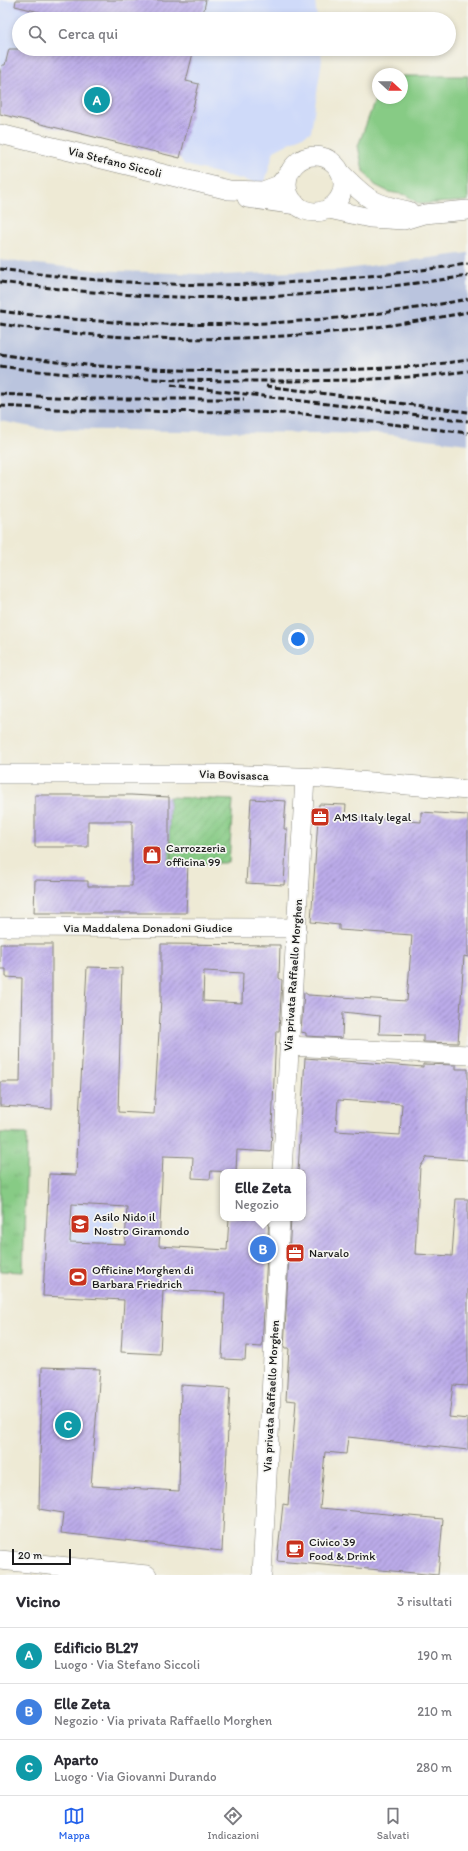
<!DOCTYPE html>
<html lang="it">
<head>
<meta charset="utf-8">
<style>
  :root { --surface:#fff; --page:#f2f2f3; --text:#2b2b33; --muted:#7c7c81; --line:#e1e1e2; --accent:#2563eb }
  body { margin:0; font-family:Itim,sans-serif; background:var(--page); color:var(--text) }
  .compass { position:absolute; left:372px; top:68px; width:36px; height:36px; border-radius:50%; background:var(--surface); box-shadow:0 2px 6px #0003; rotate:111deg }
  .scale { position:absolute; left:12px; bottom:10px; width:59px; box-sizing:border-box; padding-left:4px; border:2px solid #1c1c1c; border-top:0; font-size:11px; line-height:14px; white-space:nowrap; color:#1c1c1c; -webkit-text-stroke:3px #f6f6f2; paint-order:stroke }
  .you { position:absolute; left:298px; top:639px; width:14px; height:14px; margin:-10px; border:3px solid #fff; border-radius:50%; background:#1a73e8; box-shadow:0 0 0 6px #1a73e833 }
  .badge { display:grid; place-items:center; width:26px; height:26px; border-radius:50%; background:var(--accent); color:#fff; font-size:13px; font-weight:700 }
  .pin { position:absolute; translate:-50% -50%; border:2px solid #fff; box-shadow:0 1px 4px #0006 }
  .popup { position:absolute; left:220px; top:1169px; width:86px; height:52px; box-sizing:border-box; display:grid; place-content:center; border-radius:8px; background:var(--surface); filter:drop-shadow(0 1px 3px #0005); font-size:13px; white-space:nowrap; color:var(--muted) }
  .popup b { font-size:15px; color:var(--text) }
  .popup::after { content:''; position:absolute; left:50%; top:100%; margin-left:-8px; border:8px solid transparent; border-top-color:var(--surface) }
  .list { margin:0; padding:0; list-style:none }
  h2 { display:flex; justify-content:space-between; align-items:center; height:52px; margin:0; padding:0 16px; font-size:17px }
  h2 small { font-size:13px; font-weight:400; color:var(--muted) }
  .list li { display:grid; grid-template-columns:26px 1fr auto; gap:12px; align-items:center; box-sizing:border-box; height:56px; padding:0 16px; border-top:1px solid var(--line) }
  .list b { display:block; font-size:15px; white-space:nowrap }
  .list p { margin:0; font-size:13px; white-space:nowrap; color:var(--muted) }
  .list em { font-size:13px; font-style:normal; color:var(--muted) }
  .icon { flex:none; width:22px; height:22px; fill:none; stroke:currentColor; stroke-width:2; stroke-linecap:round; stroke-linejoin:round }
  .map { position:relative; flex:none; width:468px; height:1575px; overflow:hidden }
  .search { position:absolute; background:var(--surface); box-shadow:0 2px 6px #0003; left:12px; right:12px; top:12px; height:44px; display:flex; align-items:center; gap:10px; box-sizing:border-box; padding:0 14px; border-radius:22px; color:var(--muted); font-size:15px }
  .sheet { height:220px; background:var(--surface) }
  nav { display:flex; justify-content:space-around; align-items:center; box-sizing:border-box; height:56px; border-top:1px solid var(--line); background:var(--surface); font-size:11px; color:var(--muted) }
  nav a { display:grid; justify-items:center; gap:2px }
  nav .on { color:var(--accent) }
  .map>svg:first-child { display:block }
</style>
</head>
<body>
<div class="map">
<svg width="468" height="1575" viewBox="0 0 468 1575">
  <defs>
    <pattern id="park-tufts" width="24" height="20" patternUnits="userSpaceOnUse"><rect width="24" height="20" fill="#87cb85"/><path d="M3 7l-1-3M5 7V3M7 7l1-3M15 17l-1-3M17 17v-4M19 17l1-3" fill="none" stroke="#74ae72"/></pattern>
    <pattern id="garden-furrows" width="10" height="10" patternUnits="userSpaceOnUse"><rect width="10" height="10" fill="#87cb85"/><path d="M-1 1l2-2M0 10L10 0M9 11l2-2" fill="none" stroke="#74ae72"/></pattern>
    <pattern id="building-hatch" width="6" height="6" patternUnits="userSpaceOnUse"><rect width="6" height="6" fill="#bbabe9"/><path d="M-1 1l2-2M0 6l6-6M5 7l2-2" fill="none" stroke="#978abc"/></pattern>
  </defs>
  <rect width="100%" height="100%" fill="#f6f6f2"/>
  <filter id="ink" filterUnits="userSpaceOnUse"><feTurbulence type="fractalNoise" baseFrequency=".025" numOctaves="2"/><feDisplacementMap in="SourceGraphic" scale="8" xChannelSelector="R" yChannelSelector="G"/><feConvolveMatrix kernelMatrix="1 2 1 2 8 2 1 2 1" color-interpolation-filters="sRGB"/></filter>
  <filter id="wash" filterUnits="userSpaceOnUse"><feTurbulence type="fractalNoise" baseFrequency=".012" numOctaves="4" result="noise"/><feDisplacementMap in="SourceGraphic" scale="16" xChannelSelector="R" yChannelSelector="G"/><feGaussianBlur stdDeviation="0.9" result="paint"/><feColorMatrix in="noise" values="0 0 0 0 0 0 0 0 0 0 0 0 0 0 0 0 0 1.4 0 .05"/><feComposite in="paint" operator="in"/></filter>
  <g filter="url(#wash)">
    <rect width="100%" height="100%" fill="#eeead5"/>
    <g fill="#cfdaf9">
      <path d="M0,0H315L317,19H19V49H321L322,60L311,132L274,151L264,185L185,165L180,158L0,114Z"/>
      <path d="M49,1184L116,1187L113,1244L45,1261Z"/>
    </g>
    <path fill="#bac4de" d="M468,253V444L385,434L42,429L0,421V260L93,270L224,275L339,270Z"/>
    <path fill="#87cb85" stroke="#527450" d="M402,76H468V201L419,204L406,195L389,192L375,185L363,170L358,146L378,92V98H402Z"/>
    <path fill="url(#park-tufts)" stroke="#527450" d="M0,1133L27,1134L23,1272L0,1271Z"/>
    <path fill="url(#garden-furrows)" stroke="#527450" d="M169,797L233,800L229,863H169Z"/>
    <g id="blocks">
      <g fill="url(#building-hatch)" fill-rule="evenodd">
        <path d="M16,0H206L202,19H68L15,6Z"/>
        <path d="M9,49H194L186,81L199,84L180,158L0,114V74L2,65H5Z"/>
        <path d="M35,795H131L169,797V863H188L186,913H34L35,880L88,881V886H132V821H88V847H35Z"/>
        <path d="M251,799L286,801L284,829H287L284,885L246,883Z"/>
        <path d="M319,804L346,805L345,816L421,822V812L468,815V957L464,956L458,1043L423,1042V1035L379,1034L380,1016L343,1012L342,1038L306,1036V1033L301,1032L304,992L308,995L407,1001L412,935L339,930V925L311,922Z"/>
        <path d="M0,944H52V1109L0,1106V1082H20L22,978L6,977V969H0Z"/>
        <path d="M161,944L280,945L279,978L282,980L279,1031H276L271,1152L237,1150L236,1172L211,1171L210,1179L192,1178L193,1157L163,1156L159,1246L227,1250L229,1218H269L262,1347L246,1346L245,1360L222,1359L225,1293L163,1290L160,1354L121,1352L124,1300L43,1296L49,1174L76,1175L87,967L122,968L118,1112L154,1114L161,999ZM204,971L243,973L242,1003L203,1001ZM72,1204L127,1207L125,1244L70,1242Z"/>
        <path d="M305,1058L423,1067V1064L456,1065V1069H468V1160L427,1157L420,1167L415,1254L452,1256L456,1199H468V1386L453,1385L449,1417L468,1419V1450L348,1437L346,1454L325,1452L320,1508L443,1519L438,1575L277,1561L283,1504L288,1505L296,1401L286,1400L289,1348H284L291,1218H303V1172H298ZM338,1100L402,1104L400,1135L336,1131Z"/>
        <path d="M42,1367L100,1369L91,1486L179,1491L181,1385L230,1388L222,1551L61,1533L63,1513L39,1509Z"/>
      </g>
    </g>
  </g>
  <g filter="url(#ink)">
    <use href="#blocks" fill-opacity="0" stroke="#858378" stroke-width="1"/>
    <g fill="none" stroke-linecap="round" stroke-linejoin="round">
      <g stroke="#858378" stroke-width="20">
        <g id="minor">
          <path d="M0,134L229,190L263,191L279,185L289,173"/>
          <circle cx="315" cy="184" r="28"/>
          <path d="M342,174C368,200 373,204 409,211"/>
          <path d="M247,198L297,205"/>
          <path d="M329,209L370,218L404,220L424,214L468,210"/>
          <path d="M0,774H223L322,778L468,790"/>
          <path d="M0,927L297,928"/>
          <path d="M289,1046L468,1055"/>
          <path d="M282,1172L305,778"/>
          <path d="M0,1560L147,1575"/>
          <path d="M262,1575L280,1218"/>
        </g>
      </g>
      <use href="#minor" stroke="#fff" stroke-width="19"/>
      <g stroke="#1c1c1c" stroke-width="3" stroke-dasharray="6 3" stroke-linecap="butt">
        <path d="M0,269C93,282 187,288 281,283C344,280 406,272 468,264"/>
        <path d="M0,282C93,294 187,301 281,296C344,292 406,285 468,276"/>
        <path d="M0,311C156,332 314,329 468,299"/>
        <path d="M0,324C154,348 316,342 468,312"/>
        <path d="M0,354C88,369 177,371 266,371C333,370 401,370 468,360"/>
        <path d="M0,366C80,378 161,380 241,381C317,381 393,381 468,371"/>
        <path d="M171,385L468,421"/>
        <path d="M266,386L468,412"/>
        <path d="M0,394L91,399H244"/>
        <path d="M0,406L91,411L257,412L304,414L468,433"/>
      </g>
    </g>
  </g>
  <defs>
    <g id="office-square" transform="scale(1)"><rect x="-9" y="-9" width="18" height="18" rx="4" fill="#c8321e" stroke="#f6f6f2"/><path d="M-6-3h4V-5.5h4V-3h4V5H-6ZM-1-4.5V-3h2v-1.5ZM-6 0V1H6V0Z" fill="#fff"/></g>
    <g id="shop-square" transform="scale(1)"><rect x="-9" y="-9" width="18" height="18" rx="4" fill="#c8321e" stroke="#f6f6f2"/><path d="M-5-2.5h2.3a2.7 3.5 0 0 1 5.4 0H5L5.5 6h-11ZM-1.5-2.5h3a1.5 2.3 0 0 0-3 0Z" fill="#fff"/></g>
    <g id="school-square" transform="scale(1)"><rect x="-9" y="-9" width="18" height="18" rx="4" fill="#c8321e" stroke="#f6f6f2"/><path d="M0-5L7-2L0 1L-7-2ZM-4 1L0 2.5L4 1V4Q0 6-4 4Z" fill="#fff"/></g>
    <g id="stadium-square" transform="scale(1)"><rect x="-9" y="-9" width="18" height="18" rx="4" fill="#c8321e" stroke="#f6f6f2"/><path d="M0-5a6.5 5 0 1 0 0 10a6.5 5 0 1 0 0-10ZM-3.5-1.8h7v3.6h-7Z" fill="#fff"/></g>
    <g id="cafe-square" transform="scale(1)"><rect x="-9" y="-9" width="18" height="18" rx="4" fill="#c8321e" stroke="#f6f6f2"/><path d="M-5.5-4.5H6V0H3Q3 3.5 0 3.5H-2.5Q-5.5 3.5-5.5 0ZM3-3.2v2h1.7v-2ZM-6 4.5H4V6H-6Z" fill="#fff"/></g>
  </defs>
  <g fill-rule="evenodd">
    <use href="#office-square" x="320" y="817"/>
    <use href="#shop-square" x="152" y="855"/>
    <use href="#school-square" x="80" y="1224"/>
    <use href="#office-square" x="295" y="1253"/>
    <use href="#stadium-square" x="78" y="1277"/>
    <use href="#cafe-square" x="295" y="1549"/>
  </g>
  <g text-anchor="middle" stroke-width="3.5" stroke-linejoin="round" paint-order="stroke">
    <g font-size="12" fill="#1c1c1c" stroke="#f6f6f2">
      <text transform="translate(115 162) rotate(14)" y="4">Via Stefano Siccoli</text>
      <text transform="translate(234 775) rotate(2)" y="4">Via Bovisasca</text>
      <text x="148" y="932">Via Maddalena Donadoni Giudice</text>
      <text transform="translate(293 975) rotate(-86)" y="4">Via privata Raffaello Morghen</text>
      <text transform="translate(271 1396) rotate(-87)" y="4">Via privata Raffaello Morghen</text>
    </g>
    <g font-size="12" fill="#1c1c1c" stroke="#f6f6f2" text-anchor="start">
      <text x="334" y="821">AMS Italy legal</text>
      <text x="166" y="852">Carrozzeria<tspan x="166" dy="14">officina 99</tspan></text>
      <text x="94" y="1221">Asilo Nido il<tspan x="94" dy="14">Nostro Giramondo</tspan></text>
      <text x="309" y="1257">Narvalo</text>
      <text x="92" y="1274">Officine Morghen di<tspan x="92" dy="14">Barbara Friedrich</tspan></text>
      <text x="309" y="1546">Civico 39<tspan x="309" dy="14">Food &amp; Drink</tspan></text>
    </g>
  </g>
</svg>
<svg class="compass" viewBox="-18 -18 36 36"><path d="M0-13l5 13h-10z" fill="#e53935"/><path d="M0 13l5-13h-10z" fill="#7c7c81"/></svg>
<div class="scale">20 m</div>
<div class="you"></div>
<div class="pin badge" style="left:97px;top:100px;background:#0f9aa8">A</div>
<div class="pin badge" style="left:263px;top:1249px;background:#3f7fe0">B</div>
<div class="popup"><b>Elle Zeta</b>Negozio</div>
<div class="pin badge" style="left:68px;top:1425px;background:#0f9aa8">C</div>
<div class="search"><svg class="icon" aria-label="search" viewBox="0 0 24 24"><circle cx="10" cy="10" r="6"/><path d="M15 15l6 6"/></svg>Cerca qui</div>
</div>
<section class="sheet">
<h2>Vicino<small>3 risultati</small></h2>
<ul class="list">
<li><span class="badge" style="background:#0f9aa8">A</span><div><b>Edificio BL27</b><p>Luogo · Via Stefano Siccoli</p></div><em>190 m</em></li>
<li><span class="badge" style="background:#3f7fe0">B</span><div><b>Elle Zeta</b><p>Negozio · Via privata Raffaello Morghen</p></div><em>210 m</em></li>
<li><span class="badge" style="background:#0f9aa8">C</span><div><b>Aparto</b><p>Luogo · Via Giovanni Durando</p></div><em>280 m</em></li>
</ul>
</section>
<nav>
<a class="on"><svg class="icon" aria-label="map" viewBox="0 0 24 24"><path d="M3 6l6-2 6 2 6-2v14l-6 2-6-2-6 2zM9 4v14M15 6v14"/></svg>Mappa</a>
<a><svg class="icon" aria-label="directions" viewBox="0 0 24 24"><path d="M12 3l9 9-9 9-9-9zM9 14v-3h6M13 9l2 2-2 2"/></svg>Indicazioni</a>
<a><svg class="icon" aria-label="saved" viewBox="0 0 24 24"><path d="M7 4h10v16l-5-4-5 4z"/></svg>Salvati</a>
</nav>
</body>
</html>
